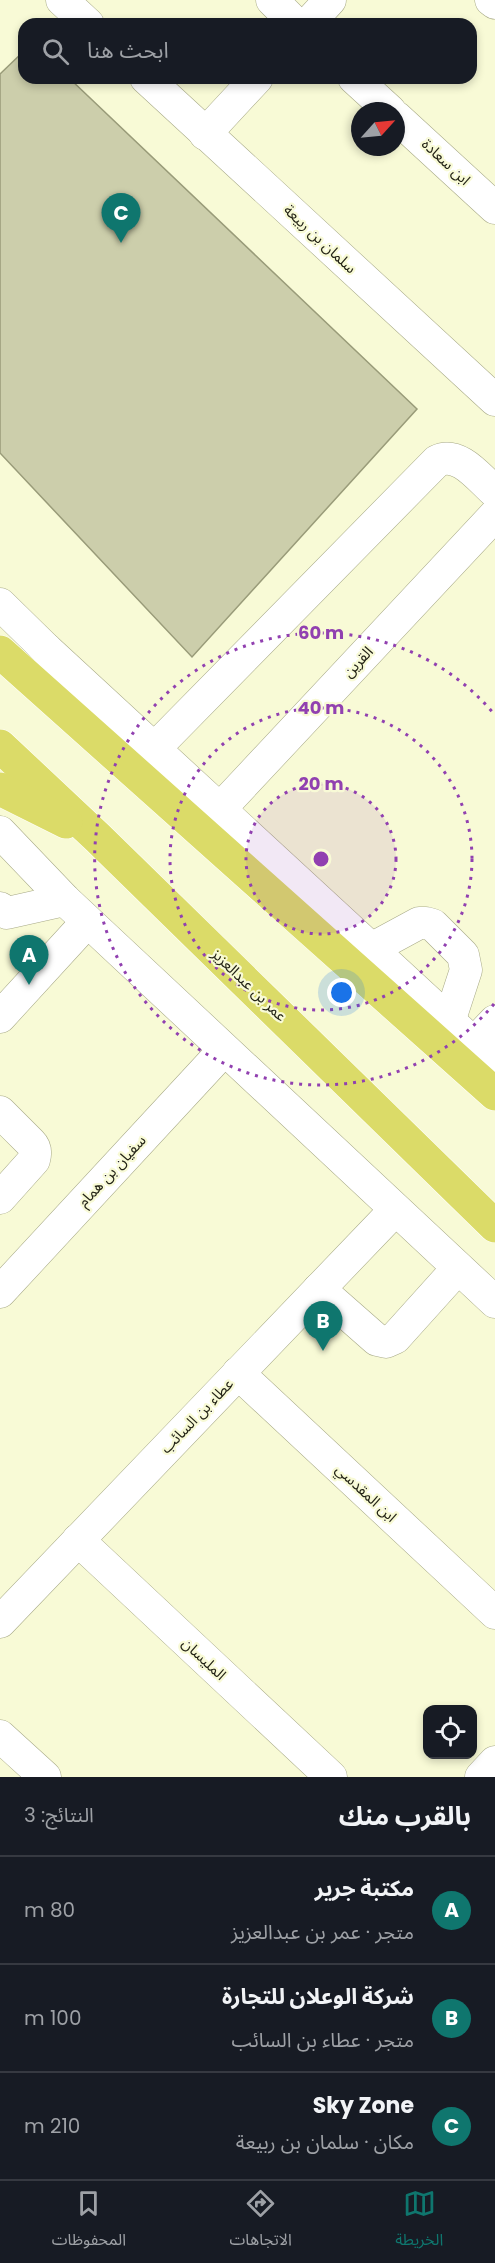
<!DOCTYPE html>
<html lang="ar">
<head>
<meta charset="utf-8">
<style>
  :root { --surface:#171b24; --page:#20242c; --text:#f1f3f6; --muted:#9ea1a6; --line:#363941; --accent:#0f766e }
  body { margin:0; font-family:Poppins,"Noto Sans Arabic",sans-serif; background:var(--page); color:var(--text); direction:rtl }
  .controls { position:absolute; right:18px; bottom:18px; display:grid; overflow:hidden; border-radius:12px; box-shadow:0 3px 9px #0003 }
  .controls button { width:54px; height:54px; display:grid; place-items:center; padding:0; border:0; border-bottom:2px solid var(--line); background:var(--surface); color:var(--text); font:30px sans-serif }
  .compass { position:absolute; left:351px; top:102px; width:54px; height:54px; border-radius:50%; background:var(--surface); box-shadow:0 3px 9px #0003; rotate:63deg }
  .you { position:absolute; left:342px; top:993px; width:21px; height:21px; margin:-15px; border:4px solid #fff; border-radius:50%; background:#1a73e8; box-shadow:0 0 0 9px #1a73e833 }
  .badge { display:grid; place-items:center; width:39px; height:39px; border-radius:50%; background:var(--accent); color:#fff; font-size:20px; font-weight:700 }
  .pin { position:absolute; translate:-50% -50px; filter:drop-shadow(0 2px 3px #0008) }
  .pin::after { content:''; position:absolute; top:32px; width:21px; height:18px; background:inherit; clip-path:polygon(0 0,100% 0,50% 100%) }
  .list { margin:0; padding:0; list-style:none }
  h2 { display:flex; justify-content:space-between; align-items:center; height:78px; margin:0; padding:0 24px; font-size:26px }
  h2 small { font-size:20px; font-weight:400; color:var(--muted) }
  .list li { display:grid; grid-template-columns:39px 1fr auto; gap:18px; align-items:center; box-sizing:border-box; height:108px; padding:0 24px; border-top:2px solid var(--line) }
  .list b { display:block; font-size:22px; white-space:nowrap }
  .list p { margin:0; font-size:20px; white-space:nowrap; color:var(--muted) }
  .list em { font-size:20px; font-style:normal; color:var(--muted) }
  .icon { flex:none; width:33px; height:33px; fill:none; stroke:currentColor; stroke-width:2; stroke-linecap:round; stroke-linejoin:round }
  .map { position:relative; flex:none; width:495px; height:1777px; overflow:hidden; direction:ltr }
  .search { position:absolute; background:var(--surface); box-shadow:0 3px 9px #0003; left:18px; right:18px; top:18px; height:66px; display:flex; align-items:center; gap:15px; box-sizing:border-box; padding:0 21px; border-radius:18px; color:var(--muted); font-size:22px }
  .sheet { height:402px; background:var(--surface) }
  nav { display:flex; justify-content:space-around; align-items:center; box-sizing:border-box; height:84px; border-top:2px solid var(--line); background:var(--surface); font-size:16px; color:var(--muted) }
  nav a { display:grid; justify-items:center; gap:3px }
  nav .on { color:var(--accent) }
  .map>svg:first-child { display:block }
</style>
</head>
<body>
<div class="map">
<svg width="495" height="1777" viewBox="0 0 495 1777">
  <rect width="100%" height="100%" fill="#f8fad6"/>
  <path fill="#ccceab" stroke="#999b79" stroke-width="1.5" d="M24,51V78H69L417,409L192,657L0,453V74Z"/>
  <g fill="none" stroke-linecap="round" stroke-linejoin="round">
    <g stroke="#a7a987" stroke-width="33">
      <g id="minor">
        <path d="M62,0L88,24"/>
        <path d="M272,0L296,24"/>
        <path d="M491,0L495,3"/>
        <path d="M308,24L330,0"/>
        <path d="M146,78L495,400"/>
        <path d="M354,78L390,111"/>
        <path d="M396,117L495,208"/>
        <path d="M205,134L257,78"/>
        <path d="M0,604L46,649L56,665"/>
        <path d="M46,649L495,1063"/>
        <path d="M155,748L437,461C459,450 480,479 495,492"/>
        <path d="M220,809L495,515"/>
        <path d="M0,832L65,900L495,1302"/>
        <path d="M0,908L7,913L65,900"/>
        <path d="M371,949L419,923H426L433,925L463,955L466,970L449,1022"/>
        <path d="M0,1017L87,922"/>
        <path d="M473,1044L495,1021"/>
        <path d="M0,1112L31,1143C36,1148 36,1153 34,1160L0,1198"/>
        <path d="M319,1289L377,1340L386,1342L395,1338L458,1268"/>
        <path d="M0,1292L224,1050"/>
        <path d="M238,1373L495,1613"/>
        <path d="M78,1540L331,1777"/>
        <path d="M0,1622L395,1210"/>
        <path d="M0,1736L45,1777"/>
        <path d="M481,1777L495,1762"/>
      </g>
    </g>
    <g stroke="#fff" stroke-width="34">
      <g id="major">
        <path d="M0,652L495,1094"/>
        <path d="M0,746L98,838L495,1226"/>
        <path d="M0,789L66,822"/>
      </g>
    </g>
    <use href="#minor" stroke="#fff" stroke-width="32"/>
    <use href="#major" stroke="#dbdb68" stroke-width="33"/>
  </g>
  <circle cx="321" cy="859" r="75" fill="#9140b0" fill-opacity=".12"/>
  <g fill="none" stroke="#9140b0" stroke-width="3" stroke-dasharray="3 6">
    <circle cx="321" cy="859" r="75"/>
    <circle cx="321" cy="859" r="151"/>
    <path d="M494 1004A226 226 0 1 1 494 714"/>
  </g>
  <g text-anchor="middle" stroke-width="4.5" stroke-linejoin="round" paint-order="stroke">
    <g font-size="15" fill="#232316" stroke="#f8fad6">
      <text transform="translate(446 162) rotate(43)" y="5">ابن سعادة</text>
      <text transform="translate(320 239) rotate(43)" y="5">سلمان بن ربيعة</text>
      <text transform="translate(358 662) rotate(-47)" y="5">القرين</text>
      <text transform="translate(249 985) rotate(44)" y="5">عمر بن عبدالعزيز</text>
      <text transform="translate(112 1171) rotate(-47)" y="5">سفيان بن همام</text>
      <text transform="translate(197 1416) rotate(-46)" y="5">عطاء بن السائب</text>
      <text transform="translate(366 1493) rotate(43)" y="5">ابن المقدسي</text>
      <text transform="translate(204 1659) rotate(43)" y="5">المليسان</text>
    </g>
  </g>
  <circle cx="321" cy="859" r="9" fill="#9140b0" stroke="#f8fad6" stroke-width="3"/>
  <g font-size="18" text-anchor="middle" font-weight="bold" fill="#9140b0" stroke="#f8fad6" stroke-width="4.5" stroke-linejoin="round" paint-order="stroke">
    <text x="321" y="639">60 m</text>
    <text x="321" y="714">40 m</text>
    <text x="321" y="790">20 m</text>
  </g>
</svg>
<div class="controls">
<button><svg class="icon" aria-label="locate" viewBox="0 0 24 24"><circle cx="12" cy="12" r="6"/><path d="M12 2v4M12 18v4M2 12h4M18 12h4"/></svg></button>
</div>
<svg class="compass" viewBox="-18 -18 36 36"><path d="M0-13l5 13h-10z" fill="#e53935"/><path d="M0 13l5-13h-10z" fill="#9ea1a6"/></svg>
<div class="you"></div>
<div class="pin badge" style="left:29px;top:985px">A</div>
<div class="pin badge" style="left:323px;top:1351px">B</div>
<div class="pin badge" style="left:121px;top:243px">C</div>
<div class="search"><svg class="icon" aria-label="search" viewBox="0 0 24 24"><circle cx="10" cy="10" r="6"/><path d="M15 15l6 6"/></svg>ابحث هنا</div>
</div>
<section class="sheet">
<h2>بالقرب منك<small>النتائج: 3</small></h2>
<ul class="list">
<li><span class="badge">A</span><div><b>مكتبة جرير</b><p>متجر · عمر بن عبدالعزيز</p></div><em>80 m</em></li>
<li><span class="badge">B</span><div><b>شركة الوعلان للتجارة</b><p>متجر · عطاء بن السائب</p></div><em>100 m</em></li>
<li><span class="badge">C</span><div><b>Sky Zone</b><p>مكان · سلمان بن ربيعة</p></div><em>210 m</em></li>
</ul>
</section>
<nav>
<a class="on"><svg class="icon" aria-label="map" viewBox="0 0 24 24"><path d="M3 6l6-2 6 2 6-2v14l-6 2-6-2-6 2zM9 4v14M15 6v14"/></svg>الخريطة</a>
<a><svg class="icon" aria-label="directions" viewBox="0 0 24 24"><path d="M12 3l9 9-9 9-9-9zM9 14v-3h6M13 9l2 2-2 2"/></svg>الاتجاهات</a>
<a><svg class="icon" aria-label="saved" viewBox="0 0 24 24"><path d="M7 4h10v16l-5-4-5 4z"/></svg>المحفوظات</a>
</nav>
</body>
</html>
